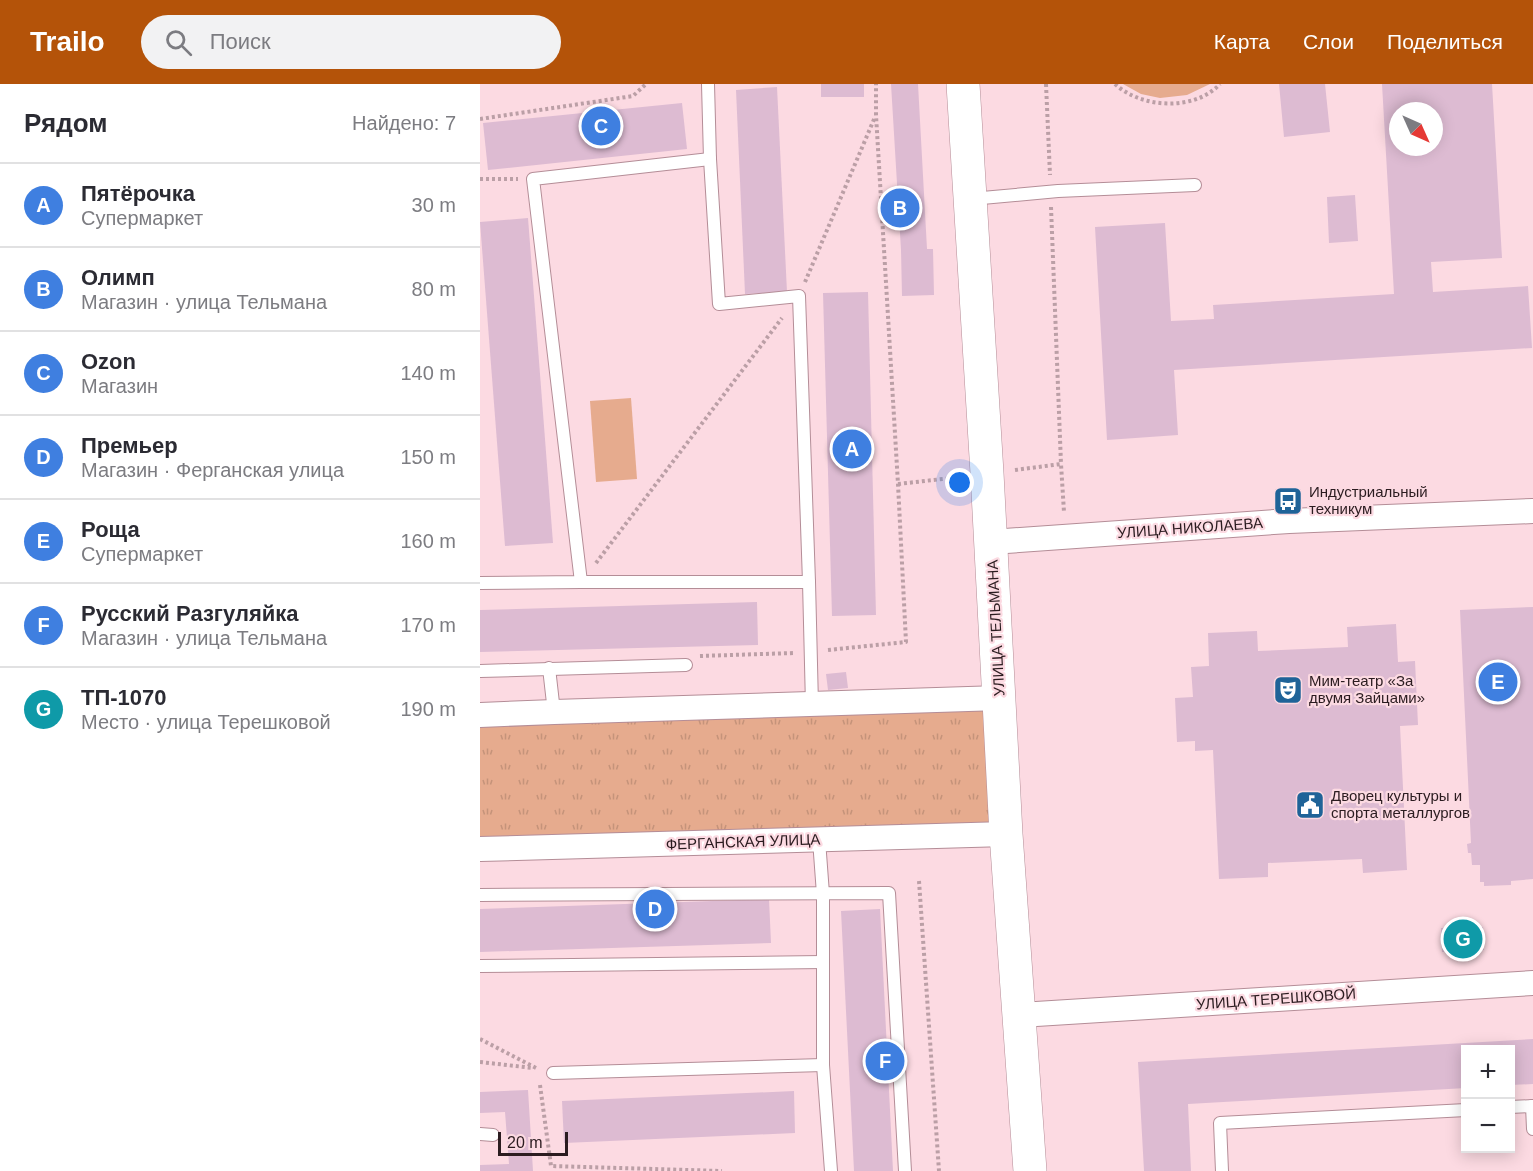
<!DOCTYPE html>
<html lang="ru">
<head>
<meta charset="utf-8">
<style>
  :root { --surface:#fff; --page:#f2f2f3; --text:#2b2b33; --muted:#7c7c81; --line:#e1e1e2; --accent:#b45309 }
  body { margin:0; font-family:Arial,sans-serif; background:var(--page); color:var(--text) }
  .controls { position:absolute; right:18px; bottom:18px; display:grid; overflow:hidden; border-radius:0px; box-shadow:0 3px 15px #0003 }
  .controls button { width:54px; height:54px; display:grid; place-items:center; padding:0; border:0; border-bottom:2px solid var(--line); background:var(--surface); color:var(--text); font:30px sans-serif }
  .compass { position:absolute; left:909px; top:18px; width:54px; height:54px; border-radius:50%; background:var(--surface); box-shadow:0 3px 15px #0003; rotate:135deg }
  .scale { position:absolute; left:18px; bottom:15px; width:70px; box-sizing:border-box; padding-left:6px; border:3px solid #2b1c20; border-top:0; font-size:16px; line-height:21px; white-space:nowrap; color:#2b1c20; -webkit-text-stroke:4px #fcdae2; paint-order:stroke }
  .you { position:absolute; left:480px; top:399px; width:21px; height:21px; margin:-15px; border:4px solid #fff; border-radius:50%; background:#1a73e8; box-shadow:0 0 0 9px #1a73e833 }
  .badge { display:grid; place-items:center; width:39px; height:39px; border-radius:50%; background:var(--accent); color:#fff; font-size:20px; font-weight:700 }
  .pin { position:absolute; translate:-50% -50%; border:3px solid #fff; box-shadow:0 2px 6px #0006 }
  .list { margin:0; padding:0; list-style:none }
  h2 { display:flex; justify-content:space-between; align-items:center; height:78px; margin:0; padding:0 24px; font-size:26px }
  h2 small { font-size:20px; font-weight:400; color:var(--muted) }
  .list li { display:grid; grid-template-columns:39px 1fr auto; gap:18px; align-items:center; box-sizing:border-box; height:84px; padding:0 24px; border-top:2px solid var(--line) }
  .list b { display:block; font-size:22px; white-space:nowrap }
  .list p { margin:0; font-size:20px; white-space:nowrap; color:var(--muted) }
  .list em { font-size:20px; font-style:normal; color:var(--muted) }
  .icon { flex:none; width:33px; height:33px; fill:none; stroke:currentColor; stroke-width:2; stroke-linecap:round; stroke-linejoin:round }
  .map { position:relative; flex:none; width:1053px; height:1087px; overflow:hidden }
  header { display:flex; align-items:center; gap:36px; box-sizing:border-box; height:84px; padding:0 30px; background:var(--accent); color:#fff }
  header strong { font-size:28px }
  nav { display:flex; gap:33px; margin-inline-start:auto; font-size:21px }
  .search { width:420px; height:54px; background:var(--page); display:flex; align-items:center; gap:15px; box-sizing:border-box; padding:0 21px; border-radius:33px; color:var(--muted); font-size:22px }
  main { display:flex }
  aside { flex:1; background:var(--surface) }
  .map>svg:first-child { display:block }
</style>
</head>
<body>
<header>
<strong>Trailo</strong>
<div class="search"><svg class="icon" aria-label="search" viewBox="0 0 24 24"><circle cx="10" cy="10" r="6"/><path d="M15 15l6 6"/></svg>Поиск</div>
<nav><a>Карта</a><a>Слои</a><a>Поделиться</a></nav>
</header>
<main>
<aside>
<h2>Рядом<small>Найдено: 7</small></h2>
<ul class="list">
<li><span class="badge" style="background:#3f7fe0">A</span><div><b>Пятёрочка</b><p>Супермаркет</p></div><em>30 m</em></li>
<li><span class="badge" style="background:#3f7fe0">B</span><div><b>Олимп</b><p>Магазин · улица Тельмана</p></div><em>80 m</em></li>
<li><span class="badge" style="background:#3f7fe0">C</span><div><b>Ozon</b><p>Магазин</p></div><em>140 m</em></li>
<li><span class="badge" style="background:#3f7fe0">D</span><div><b>Премьер</b><p>Магазин · Ферганская улица</p></div><em>150 m</em></li>
<li><span class="badge" style="background:#3f7fe0">E</span><div><b>Роща</b><p>Супермаркет</p></div><em>160 m</em></li>
<li><span class="badge" style="background:#3f7fe0">F</span><div><b>Русский Разгуляйка</b><p>Магазин · улица Тельмана</p></div><em>170 m</em></li>
<li><span class="badge" style="background:#0f9aa8">G</span><div><b>ТП-1070</b><p>Место · улица Терешковой</p></div><em>190 m</em></li>
</ul>
</aside>
<div class="map">
<svg width="1053" height="1087" viewBox="0 0 1053 1087">
  <defs>
    <pattern id="park-tufts" width="24" height="20" patternUnits="userSpaceOnUse" patternTransform="scale(1.5)"><rect width="24" height="20" fill="#e6ab8e"/><path d="M3 7l-1-3M5 7V3M7 7l1-3M15 17l-1-3M17 17v-4M19 17l1-3" fill="none" stroke="#c5937a"/></pattern>
  </defs>
  <rect width="100%" height="100%" fill="#fcdae2"/>
  <path fill="url(#park-tufts)" d="M520,614L526,750L0,765V631Z"/>
  <g fill="#e6ab8e">
    <path d="M643,0H730L707,11L680,14L661,10Z"/>
    <path d="M151,314L157,395L116,398L110,317Z"/>
  </g>
  <g fill="#ddbbd2" fill-rule="evenodd">
    <rect x="341" y="0" width="43" height="13"/>
    <path d="M411,0H438L447,165H453L454,211L422,212L421,166Z"/>
    <path d="M799,0H845L850,48L804,53Z"/>
    <path d="M902,0H1012L1022,174L951,178L953,208L1048,202L1052,264L694,286L698,351L627,356L615,143L685,139L691,237L734,235L733,221L914,210ZM918,27H954V63H918Z"/>
    <path d="M297,3L307,208L265,210L256,6Z"/>
    <path d="M202,19L207,65L8,86L3,39Z"/>
    <path d="M875,111L878,157L849,159L847,113Z"/>
    <path d="M48,134L73,459L25,462L0,138Z"/>
    <path d="M388,208L396,531L352,532L343,209Z"/>
    <path d="M277,518L278,561L0,568V526Z"/>
    <path d="M1053,523V795L1031,797V801L1004,802V798H1000V781H992L991,769H988L987,760L991,759L980,526Z"/>
    <path d="M916,540L918,578L935,577L938,641L920,642L927,786L883,789L882,775L788,779V793L739,795L733,666L715,667V657L697,658L695,614L713,613L711,583L729,582L728,549L777,547L778,567L868,563L867,543Z"/>
    <path d="M366,588L368,604L348,606L346,590Z"/>
    <path d="M289,815L291,859L0,868V825Z"/>
    <path d="M400,825L413,1087H374L361,827Z"/>
    <path d="M1003,843L1004,866L962,868L961,844Z"/>
    <path d="M1053,955V1000L1030,1001V966H986V1004L708,1020L711,1087H664L658,978Z"/>
    <path d="M48,1006L53,1087H0V1081L29,1080L25,1028L0,1029V1008Z"/>
    <path d="M314,1007L315,1049L84,1059L82,1017Z"/>
  </g>
  <g fill="none" stroke-linecap="round" stroke-linejoin="round">
    <g stroke="#b48d97" stroke-width="14">
      <g id="lane">
        <path d="M228,0L230,75L239,220L319,212L329,498L332,621"/>
        <path d="M491,115L578,107L715,101"/>
        <path d="M101,498H329"/>
        <path d="M0,499L101,498L53,95L230,75"/>
        <path d="M69,584L74,628"/>
        <path d="M0,587L206,581"/>
        <path d="M339,756L343,810V981L351,1087"/>
        <path d="M0,811L409,809L425,1087"/>
        <path d="M0,882L343,878"/>
        <path d="M73,989L343,981"/>
        <path d="M1052,1022L1053,1045"/>
        <path d="M1030,1023L1053,1022"/>
        <path d="M0,1050L13,1051"/>
        <path d="M742,1087L740,1039L986,1026"/>
      </g>
    </g>
    <g stroke="#b48d97" stroke-width="26">
      <g id="street">
        <path d="M511,458L809,437L1053,427"/>
        <path d="M0,631L74,628L520,614"/>
        <path d="M0,765L526,750"/>
        <path d="M540,931L1053,899"/>
      </g>
    </g>
    <g stroke="#b48d97" stroke-width="34">
      <path id="secondary" d="M483,0L507,389L526,750L550,1087"/>
    </g>
    <g stroke="#bb9fa6" stroke-width="4" stroke-dasharray="3 3" stroke-linecap="butt">
      <path d="M566,0L570,91"/>
      <path d="M635,0C662,25 715,27 740,0"/>
      <path d="M0,35L153,12L166,0"/>
      <path d="M0,95H38"/>
      <path d="M571,123L581,380"/>
      <path d="M325,198L395,33"/>
      <path d="M535,386L581,380L584,428"/>
      <path d="M418,400L480,393"/>
      <path d="M116,479L302,234"/>
      <path d="M348,566L426,558L418,400L396,31V0"/>
      <path d="M220,572L314,569"/>
      <path d="M439,797L459,1087"/>
      <path d="M0,955L58,985"/>
      <path d="M0,978L53,984"/>
      <path d="M60,1001L71,1082L242,1087"/>
    </g>
    <use href="#lane" stroke="#fff" stroke-width="12"/>
    <use href="#street" stroke="#fff" stroke-width="24"/>
    <use href="#secondary" stroke="#fff" stroke-width="33"/>
  </g>
  <defs>
    <g id="bus-square" transform="scale(1.5)"><rect x="-9" y="-9" width="18" height="18" rx="4" fill="#1f6398" stroke="#fcdae2"/><path d="M-5-6H5V4H4V6H2V4H-2V6H-4V4H-5ZM-3.5-4V0h7V-4ZM-3.5 1.2v1.5H-2V1.2ZM2 1.2v1.5H3.5V1.2Z" fill="#fff"/></g>
    <g id="theatre-square" transform="scale(1.5)"><rect x="-9" y="-9" width="18" height="18" rx="4" fill="#1f6398" stroke="#fcdae2"/><path d="M-5-5.5Q0-4 5-5.5V0Q5 5 0 6Q-5 5-5 0ZM-3.3-2.5H-1v1.5H-3.3ZM1-2.5H3.3v1.5H1ZM-2.8 1Q0 5.5 2.8 1Z" fill="#fff"/></g>
    <g id="civic-square" transform="scale(1.5)"><rect x="-9" y="-9" width="18" height="18" rx="4" fill="#1f6398" stroke="#fcdae2"/><path d="M-.6-6.5H3V-4.5H.6V-3L4-1V1h2V6H-6V1h2V-1L-.6-3ZM-1.2 2.5V6h2.4V2.5Z" fill="#fff"/></g>
  </defs>
  <g fill-rule="evenodd">
    <use href="#bus-square" x="808" y="417"/>
    <use href="#theatre-square" x="808" y="606"/>
    <use href="#civic-square" x="830" y="721"/>
  </g>
  <g text-anchor="middle" stroke-width="4.5" stroke-linejoin="round" paint-order="stroke">
    <g font-size="15" fill="#2b1c20" stroke="#fcdae2" text-anchor="start">
      <text x="829" y="413">Индустриальный<tspan x="829" dy="17">техникум</tspan></text>
      <text x="829" y="602">Мим-театр «За<tspan x="829" dy="17">двумя Зайцами»</tspan></text>
      <text x="851" y="717">Дворец культуры и<tspan x="851" dy="17">спорта металлургов</tspan></text>
    </g>
    <g font-size="15" fill="#2b1c20" stroke="#fcdae2">
      <text transform="translate(710 444) rotate(-4)" y="5">УЛИЦА НИКОЛАЕВА</text>
      <text transform="translate(516 544) rotate(-93)" y="5">УЛИЦА ТЕЛЬМАНА</text>
      <text transform="translate(263 758) rotate(-2)" y="5">ФЕРГАНСКАЯ УЛИЦА</text>
      <text transform="translate(796 915) rotate(-4)" y="5">УЛИЦА ТЕРЕШКОВОЙ</text>
    </g>
  </g>
</svg>
<div class="controls">
<button>+</button>
<button>−</button>
</div>
<svg class="compass" viewBox="-18 -18 36 36"><path d="M0-13l5 13h-10z" fill="#e53935"/><path d="M0 13l5-13h-10z" fill="#7c7c81"/></svg>
<div class="scale">20 m</div>
<div class="you"></div>
<div class="pin badge" style="left:372px;top:365px;background:#3f7fe0">A</div>
<div class="pin badge" style="left:420px;top:124px;background:#3f7fe0">B</div>
<div class="pin badge" style="left:121px;top:42px;background:#3f7fe0">C</div>
<div class="pin badge" style="left:175px;top:825px;background:#3f7fe0">D</div>
<div class="pin badge" style="left:1018px;top:598px;background:#3f7fe0">E</div>
<div class="pin badge" style="left:405px;top:977px;background:#3f7fe0">F</div>
<div class="pin badge" style="left:983px;top:855px;background:#0f9aa8">G</div>
</div>
</main>
</body>
</html>
